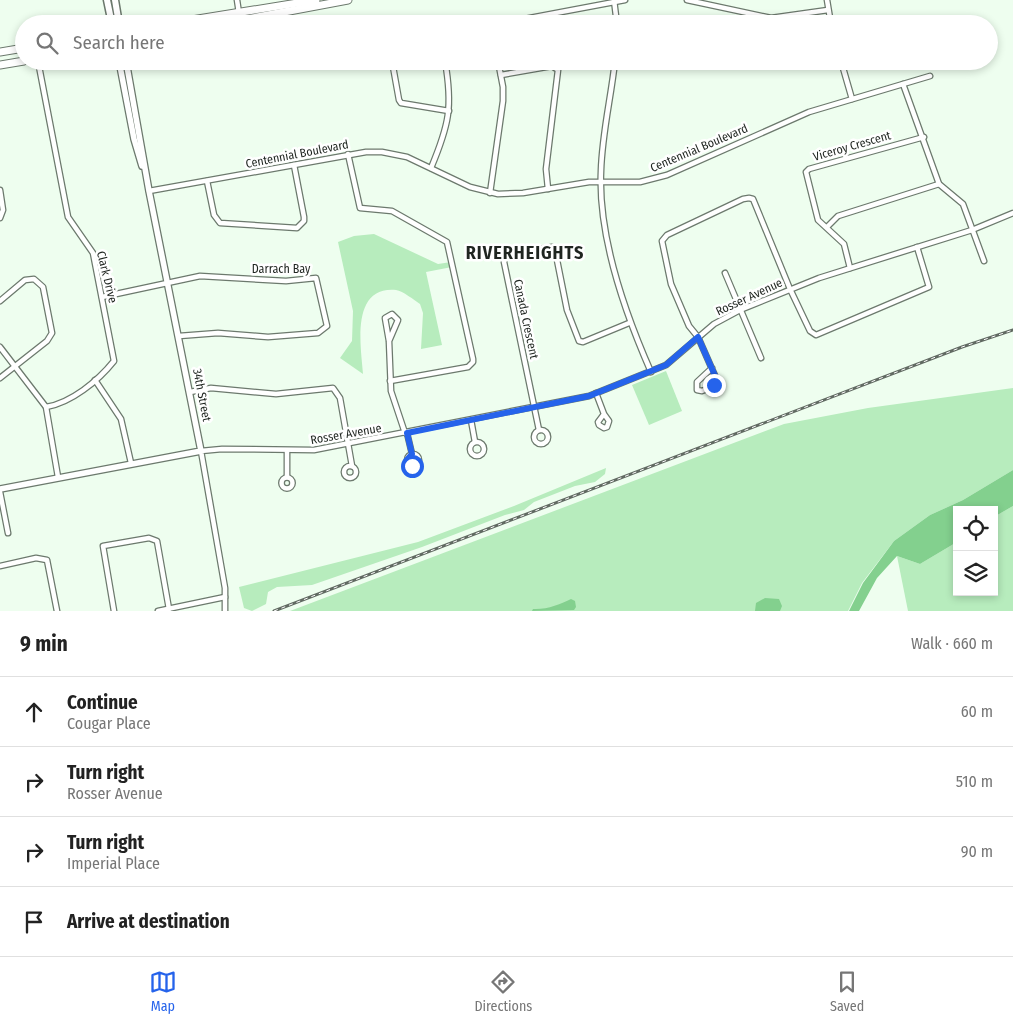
<!DOCTYPE html>
<html lang="en">
<head>
<meta charset="utf-8">
<style>
  :root { --surface:#fff; --page:#f2f2f2; --text:#222; --muted:#767676; --line:#e0e0e0; --accent:#2563eb }
  body { margin:0; font-family:"Fira Sans Condensed",sans-serif; background:var(--page); color:var(--text) }
  .controls { position:absolute; right:15px; bottom:15px; display:grid; overflow:hidden; border-radius:0px; box-shadow:0 2px 8px #0003 }
  .controls button { width:45px; height:45px; display:grid; place-items:center; padding:0; border:0; border-bottom:1px solid var(--line); background:var(--surface); color:var(--text); font:25px sans-serif }
  .stop { position:absolute; width:15px; height:15px; margin:-11px; border:4px solid #2563eb; border-radius:50%; background:#fff }
  .stop.end { background:#2563eb; border-color:#fff; box-shadow:0 1px 5px #0008 }
  .list { margin:0; padding:0; list-style:none }
  h2 { display:flex; justify-content:space-between; align-items:center; height:65px; margin:0; padding:0 20px; font-size:21px }
  h2 small { font-size:16px; font-weight:400; color:var(--muted) }
  .list li { display:grid; grid-template-columns:32px 1fr auto; gap:15px; align-items:center; box-sizing:border-box; height:70px; padding:0 20px; border-top:1px solid var(--line) }
  .list b { display:block; font-size:19px; white-space:nowrap }
  .list p { margin:0; font-size:16px; white-space:nowrap; color:var(--muted) }
  .list em { font-size:16px; font-style:normal; color:var(--muted) }
  .icon { flex:none; width:28px; height:28px; fill:none; stroke:currentColor; stroke-width:2; stroke-linecap:round; stroke-linejoin:round }
  .map { position:relative; flex:none; width:1013px; height:611px; overflow:hidden }
  .search { position:absolute; background:var(--surface); box-shadow:0 2px 8px #0003; left:15px; right:15px; top:15px; height:55px; display:flex; align-items:center; gap:12px; box-sizing:border-box; padding:0 18px; border-radius:28px; color:var(--muted); font-size:19px }
  .sheet { height:345px; background:var(--surface) }
  nav { display:flex; justify-content:space-around; align-items:center; box-sizing:border-box; height:70px; border-top:1px solid var(--line); background:var(--surface); font-size:14px; color:var(--muted) }
  nav a { display:grid; justify-items:center; gap:2px }
  nav .on { color:var(--accent) }
  .map>svg:first-child { display:block }
</style>
</head>
<body>
<div class="map">
<svg width="1013" height="611" viewBox="0 0 1013 611">
  <rect width="100%" height="100%" fill="#eefeef"/>
  <g fill="#b7ecbd">
    <path d="M374,234L438,264L451,262L452,267L426,272L442,345L421,349L423,313L420,304C414,300 403,291 396,290C350,286 361,347 363,374L340,358L352,341L353,311L338,242L354,236Z"/>
    <path d="M666,371L682,411L649,425L632,385Z"/>
    <path d="M1013,388V470L963,500L930,515L894,541L862,583L848,611H290L784,424L868,408Z"/>
    <path d="M606,468L605,474L595,482L575,486L534,502L524,510L505,515L422,547L312,585L277,587L268,592L266,604L252,611L244,608L239,587L418,542L514,506Z"/>
    <path d="M1013,506V611H908L897,556L920,564L957,542V592H994V517Z"/>
  </g>
  <g fill="#83d08e">
    <path d="M1013,470V506L994,517V510H957V542L920,564L897,556L877,578L859,611H849L863,583L894,541L930,515L963,500Z"/>
    <path d="M765,598L779,599L782,606L780,611H755L756,603Z"/>
    <path d="M571,599L575,601L576,607L574,610L532,611L533,609C546,610 561,604 571,599Z"/>
  </g>
  <g fill="none" stroke-linecap="round" stroke-linejoin="round">
    <g stroke="#6c796d" stroke-width="7">
      <g id="minor">
        <path d="M237,0L239,13"/>
        <path d="M614,0L617,24"/>
        <path d="M687,0L771,18L828,10"/>
        <path d="M827,0L831,24"/>
        <path d="M497,24L625,0"/>
        <path d="M38,61L68,217L93,253L114,361C98,381 71,403 46,407"/>
        <path d="M392,61L399,100L401,103L449,111"/>
        <path d="M615,61C611,98 602,134 601,171C598,236 625,313 651,372"/>
        <path d="M841,61L852,99"/>
        <path d="M501,75L552,66L558,70L546,169L548,189"/>
        <path d="M903,84L939,184L963,204L984,261"/>
        <path d="M348,154L360,208L392,211L447,242L473,359V362L468,367L390,381"/>
        <path d="M431,168C449,125 453,107 445,61"/>
        <path d="M207,181L214,215L220,223L297,228L304,221V217L294,165"/>
        <path d="M0,190L3,210L0,218"/>
        <path d="M149,191L366,152H382L407,157L470,187L498,194L523,193L589,182H640L667,175L809,112L930,76"/>
        <path d="M490,193L503,101V87L498,61"/>
        <path d="M827,227L838,216L939,184"/>
        <path d="M850,268L844,244L818,220L806,172L809,169L924,137"/>
        <path d="M725,273L761,358"/>
        <path d="M102,297L200,276L286,281L316,278L327,326L318,333L268,337L218,333L179,336"/>
        <path d="M0,301L25,280L34,279L43,287L52,333L47,341L0,378"/>
        <path d="M389,341L398,320L392,314L385,318L389,341L391,391L405,433"/>
        <path d="M0,347L46,407L58,477"/>
        <path d="M712,368L697,382V390L702,391L712,387L716,378L698,337L689,326L671,284L662,241L667,235L743,199L749,198L753,199L790,289L810,331L816,335L929,287L917,247"/>
        <path d="M95,380L121,419L131,463"/>
        <path d="M190,392L211,388L276,394L333,388L340,398L352,466"/>
        <path d="M596,393L604,414L609,421L607,427L604,428L599,425L598,422L604,414"/>
        <path d="M471,420L475,442"/>
        <circle cx="541" cy="437" r="7"/>
        <path d="M539,430L504,262L505,257L509,254L552,247L555,250L567,310L579,341L583,342L629,323"/>
        <path d="M407,433L412,454"/>
        <circle cx="477" cy="449" r="7"/>
        <path d="M287,451V477"/>
        <circle cx="413" cy="460" r="6"/>
        <circle cx="350" cy="472" r="6"/>
        <circle cx="287" cy="483" r="5.5"/>
        <path d="M0,492L8,533"/>
        <path d="M0,566L36,558L47,560L57,611"/>
        <path d="M114,611L103,546L149,538L157,541L169,609"/>
        <path d="M158,611L225,597"/>
        <path d="M225,611V588L201,451L222,449L314,450L589,396L666,365L714,324L740,310L819,278L972,230L1013,213"/>
      </g>
    </g>
    <g stroke="#6c796d" stroke-width="8">
      <g id="tertiary">
        <path d="M119,61L134,139L142,166"/>
        <path d="M0,489L201,451L149,191L126,61"/>
      </g>
    </g>
    <g stroke="#6c796d" stroke-width="9">
      <g id="secondary">
        <path d="M107,0L112,24"/>
        <path d="M115,0L119,24"/>
      </g>
    </g>
    <g stroke="#6c796d" stroke-width="9">
      <g id="primary">
        <path d="M167,24L316,0"/>
        <path d="M220,24L348,0"/>
        <path d="M0,52L24,48"/>
        <path d="M0,65L24,61"/>
      </g>
    </g>
    <use href="#minor" stroke="#fff" stroke-width="4.5"/>
    <use href="#tertiary" stroke="#fff" stroke-width="5.5"/>
    <use href="#secondary" stroke="#fff" stroke-width="6"/>
    <use href="#primary" stroke="#fff" stroke-width="7"/>
    <g stroke="#616a62" stroke-width="3">
      <path id="rail" d="M274,611L962,347L1013,330"/>
    </g>
    <use href="#rail" stroke="#fff" stroke-width="1" stroke-dasharray="4" stroke-linecap="butt"/>
  </g>
  <g fill="none" stroke-linecap="round" stroke-linejoin="round">
    <path stroke="#2563eb" stroke-width="6" d="M412,466L407,460L412,454L407,433L589,396L666,365L698,337L716,378L714,385"/>
  </g>
  <g text-anchor="middle" stroke-width="5" stroke-linejoin="round" paint-order="stroke">
    <g font-size="12" fill="#1f2520" stroke="#fff">
      <text transform="translate(852 146) rotate(-16)" y="4">Viceroy Crescent</text>
      <text transform="translate(699 148) rotate(-23)" y="4">Centennial Boulevard</text>
      <text transform="translate(297 154) rotate(-11)" y="4">Centennial Boulevard</text>
      <text x="281" y="273">Darrach Bay</text>
      <text transform="translate(107 277) rotate(76)" y="4">Clark Drive</text>
      <text transform="translate(749 297) rotate(-25)" y="4">Rosser Avenue</text>
      <text transform="translate(526 319) rotate(78)" y="4">Canada Crescent</text>
      <text transform="translate(202 395) rotate(79)" y="4">34th Street</text>
      <text transform="translate(346 434) rotate(-10)" y="4">Rosser Avenue</text>
    </g>
    <g font-size="18" font-weight="bold" letter-spacing="1" fill="#1f2520" stroke="#fff">
      <text x="525" y="259">RIVERHEIGHTS</text>
    </g>
  </g>
</svg>
<div class="controls">
<button><svg class="icon" aria-label="locate" viewBox="0 0 24 24"><circle cx="12" cy="12" r="6"/><path d="M12 2v4M12 18v4M2 12h4M18 12h4"/></svg></button>
<button><svg class="icon" aria-label="layers" viewBox="0 0 24 24"><path d="M12 4l9 5-9 5-9-5zM3 14l9 5 9-5"/></svg></button>
</div>
<div class="stop" style="left:412px;top:466px"></div>
<div class="stop end" style="left:714px;top:385px"></div>
<div class="search"><svg class="icon" aria-label="search" viewBox="0 0 24 24"><circle cx="10" cy="10" r="6"/><path d="M15 15l6 6"/></svg>Search here</div>
</div>
<section class="sheet">
<h2>9 min<small>Walk · 660 m</small></h2>
<ul class="list">
<li><svg class="icon" aria-label="ahead" viewBox="0 0 24 24"><path d="M12 20V5M6 11l6-6 6 6"/></svg><div><b>Continue</b><p>Cougar Place</p></div><em>60 m</em></li>
<li><svg class="icon" aria-label="right" viewBox="0 0 24 24"><path d="M7 20v-9h11M14 6l5 5-5 5"/></svg><div><b>Turn right</b><p>Rosser Avenue</p></div><em>510 m</em></li>
<li><svg class="icon" aria-label="right" viewBox="0 0 24 24"><path d="M7 20v-9h11M14 6l5 5-5 5"/></svg><div><b>Turn right</b><p>Imperial Place</p></div><em>90 m</em></li>
<li><svg class="icon" aria-label="arrive" viewBox="0 0 24 24"><path d="M6 21V4h12l-3 4 3 4H6"/></svg><div><b>Arrive at destination</b></div></li>
</ul>
</section>
<nav>
<a class="on"><svg class="icon" aria-label="map" viewBox="0 0 24 24"><path d="M3 6l6-2 6 2 6-2v14l-6 2-6-2-6 2zM9 4v14M15 6v14"/></svg>Map</a>
<a><svg class="icon" aria-label="directions" viewBox="0 0 24 24"><path d="M12 3l9 9-9 9-9-9zM9 14v-3h6M13 9l2 2-2 2"/></svg>Directions</a>
<a><svg class="icon" aria-label="saved" viewBox="0 0 24 24"><path d="M7 4h10v16l-5-4-5 4z"/></svg>Saved</a>
</nav>
</body>
</html>
